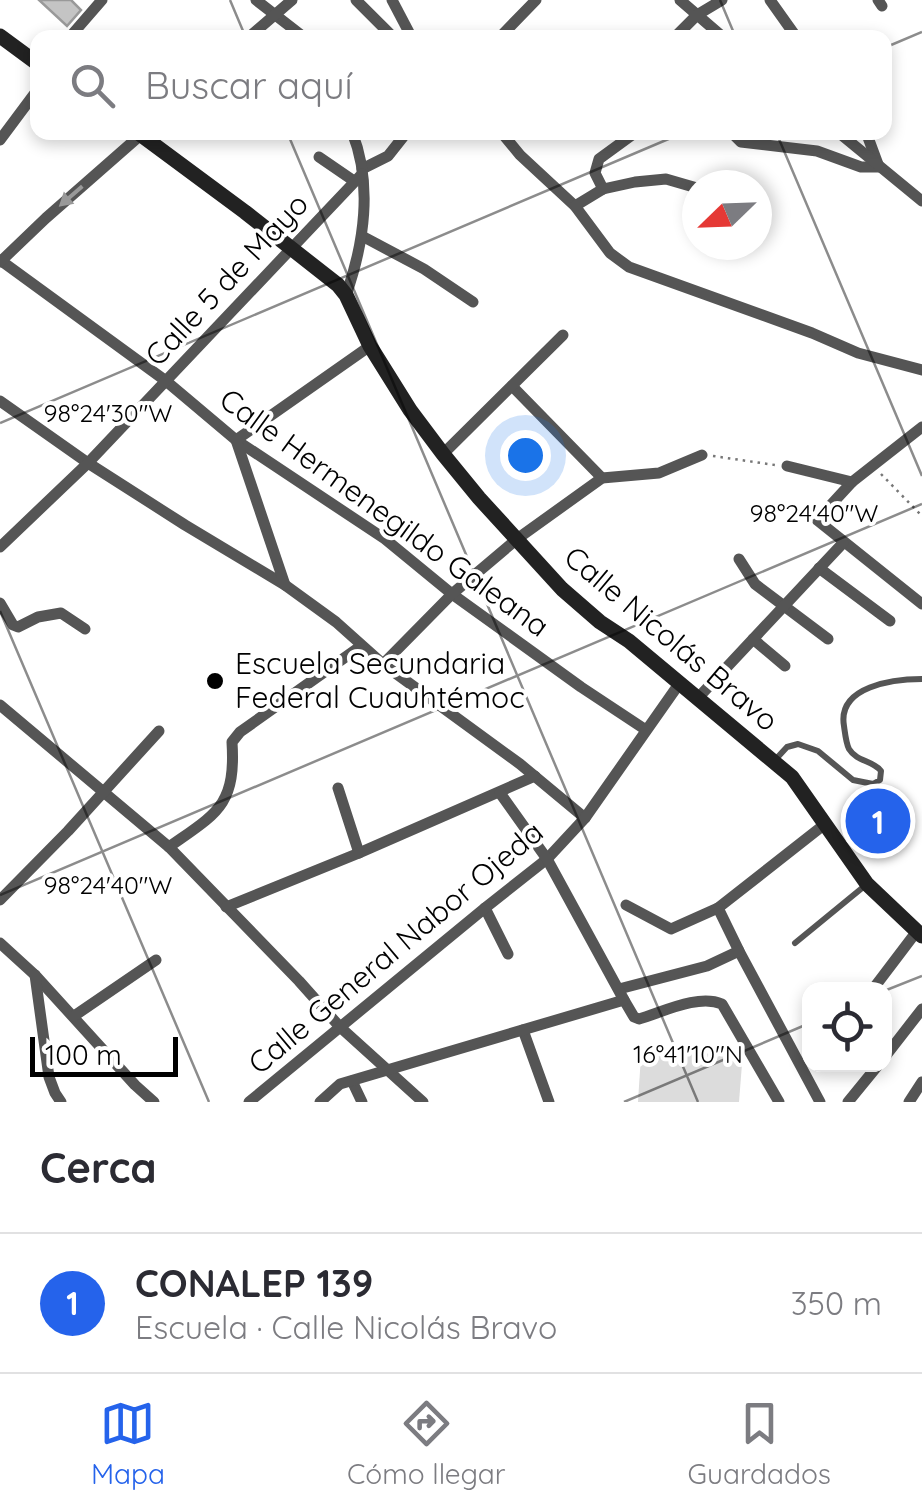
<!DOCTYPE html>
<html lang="es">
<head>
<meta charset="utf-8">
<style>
  :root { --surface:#fff; --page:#f7f7f7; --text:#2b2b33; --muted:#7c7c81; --line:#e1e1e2; --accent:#2563eb }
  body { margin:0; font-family:Quicksand,sans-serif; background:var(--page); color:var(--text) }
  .controls { position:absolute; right:30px; bottom:30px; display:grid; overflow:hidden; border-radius:20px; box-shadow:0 5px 15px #0003 }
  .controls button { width:90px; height:90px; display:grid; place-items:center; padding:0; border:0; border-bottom:2px solid var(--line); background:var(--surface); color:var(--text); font:50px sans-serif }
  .compass { position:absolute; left:682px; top:170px; width:90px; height:90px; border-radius:50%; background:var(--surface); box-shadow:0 5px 15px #0003; rotate:247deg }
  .scale { position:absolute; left:30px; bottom:25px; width:148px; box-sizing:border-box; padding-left:10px; border:5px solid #000; border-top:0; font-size:28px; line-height:35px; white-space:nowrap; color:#000; -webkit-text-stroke:8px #fff; paint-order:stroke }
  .you { position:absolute; left:525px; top:455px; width:35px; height:35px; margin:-25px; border:8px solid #fff; border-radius:50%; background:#1a73e8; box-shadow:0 0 0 15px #1a73e833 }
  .badge { display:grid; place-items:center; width:65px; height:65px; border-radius:50%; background:var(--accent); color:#fff; font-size:32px; font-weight:700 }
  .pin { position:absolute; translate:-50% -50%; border:5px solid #fff; box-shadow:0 2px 10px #0006 }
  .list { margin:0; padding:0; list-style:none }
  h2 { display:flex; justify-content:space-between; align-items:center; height:130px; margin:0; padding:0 40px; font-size:42px }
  h2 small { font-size:32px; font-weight:400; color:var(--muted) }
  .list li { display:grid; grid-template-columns:65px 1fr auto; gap:30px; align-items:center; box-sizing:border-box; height:140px; padding:0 40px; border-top:2px solid var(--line) }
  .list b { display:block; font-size:38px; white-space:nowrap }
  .list p { margin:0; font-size:32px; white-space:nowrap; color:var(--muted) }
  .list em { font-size:32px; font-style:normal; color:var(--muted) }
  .icon { flex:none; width:55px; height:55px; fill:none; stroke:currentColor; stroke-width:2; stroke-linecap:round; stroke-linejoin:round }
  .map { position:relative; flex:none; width:922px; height:1102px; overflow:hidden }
  .search { position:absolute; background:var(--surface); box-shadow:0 5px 15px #0003; left:30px; right:30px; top:30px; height:110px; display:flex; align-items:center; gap:25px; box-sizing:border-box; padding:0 35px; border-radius:20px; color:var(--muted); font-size:38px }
  .sheet { height:270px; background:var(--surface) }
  nav { display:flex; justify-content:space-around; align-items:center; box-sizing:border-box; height:140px; border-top:2px solid var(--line); background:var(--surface); font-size:28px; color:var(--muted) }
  nav a { display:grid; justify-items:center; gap:5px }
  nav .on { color:var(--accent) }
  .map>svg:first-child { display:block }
</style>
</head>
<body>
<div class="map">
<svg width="922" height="1102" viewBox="0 0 922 1102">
  <rect width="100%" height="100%" fill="#fff"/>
  <path fill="#dcdcdc" d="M645,1049L740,1056L742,1064L739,1102H638L641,1055Z"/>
  <path fill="#c4c4c4" stroke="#999" stroke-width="2.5" d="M39,0H71L81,10L67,26Z"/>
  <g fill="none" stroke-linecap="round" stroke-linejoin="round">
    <g stroke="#777" stroke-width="2.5" stroke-dasharray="2.5 5" stroke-linecap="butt">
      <path d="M713,456L775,465"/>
      <path d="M881,474L922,516"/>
    </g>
    <g stroke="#555" stroke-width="6">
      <path d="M775,760L787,747L798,744L818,751L853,780L873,784L880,780L881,771C873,760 857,762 849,749C846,743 845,733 844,726C837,686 894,679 922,679"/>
      <path d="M795,943L867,884"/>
    </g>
    <g stroke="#555" stroke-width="11">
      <path d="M256,0L305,38"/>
      <path d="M356,0L394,38"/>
      <path d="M392,0L412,38"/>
      <path d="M680,0L724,38"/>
      <path d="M770,0L797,38"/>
      <path d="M878,0L882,6"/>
      <path d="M69,38L102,0"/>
      <path d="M248,38L292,0"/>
      <path d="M499,38L536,0"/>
      <path d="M674,38L697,15L722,0"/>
      <path d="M501,132L520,155L575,206L610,253L629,267L812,333L858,353L922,370"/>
      <path d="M731,132L741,142L817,151L861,167H879L866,132"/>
      <path d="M838,132L922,201"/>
      <path d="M0,140L38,89"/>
      <path d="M319,157L354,181"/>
      <path d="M362,169L388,156L407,132"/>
      <path d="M603,189L595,173L599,159L636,132"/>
      <path d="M575,206L603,189L635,182L666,179L697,188"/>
      <path d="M362,236L424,269L473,302"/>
      <path d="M0,260L166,381L236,440L385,539L452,594L581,687L646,730"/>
      <path d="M0,262L46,218L144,132"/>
      <path d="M346,295C364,244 373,184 352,132"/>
      <path d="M512,386L602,478"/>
      <path d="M0,401L88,463L185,525L285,585L336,622L383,664L520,764L585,818"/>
      <path d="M922,427L852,482L817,520L922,604"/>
      <path d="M443,454L563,335"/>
      <path d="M787,466L852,482"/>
      <path d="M0,547L88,463L362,174"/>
      <path d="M739,559L755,584L828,639"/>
      <path d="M819,568L890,621"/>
      <path d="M285,585L236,440L370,346"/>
      <path d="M0,603L13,625L18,627L38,617L61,613L85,629"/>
      <path d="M753,639L785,666"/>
      <path d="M383,664L452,594L517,539L602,478L659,473L702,455"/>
      <path d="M697,699L843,543"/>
      <path d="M0,705L169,847L299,981L340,1027L423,1102"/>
      <path d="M338,788L359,853"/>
      <path d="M169,847C217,813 236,806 232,742L240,732L361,646"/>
      <path d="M0,900L68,831L159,731"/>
      <path d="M626,905L671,929L718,908L825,824"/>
      <path d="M226,907L359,853L535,776"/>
      <path d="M485,908L508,954"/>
      <path d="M718,908L739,951L820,1102"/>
      <path d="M0,943L35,975L135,1085L154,1102"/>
      <path d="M35,975L49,1077L55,1093L61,1102"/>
      <path d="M619,989L707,966L739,951"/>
      <path d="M873,989L917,931"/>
      <path d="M624,1000L634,1017L639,1019C663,1012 698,994 722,1004L779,1102"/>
      <path d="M74,1016L156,960"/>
      <path d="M523,1030L549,1102"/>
      <path d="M884,1058L922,1009"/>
      <path d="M352,1081L362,1102"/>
      <path d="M249,1102L485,908L547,859L585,818L679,684"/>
      <path d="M320,1102L340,1084L624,1000L547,859L500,793"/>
      <path d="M848,1102L879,1064"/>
      <path d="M909,1102L922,1082"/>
    </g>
    <g stroke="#222" stroke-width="15">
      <path d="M0,36L38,64"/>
      <path d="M137,132L245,212L338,285L346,295L370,346L410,410L443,454L479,498L562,589L600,622L629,641L792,777L867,884L922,936"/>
    </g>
  </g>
  <defs><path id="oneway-solid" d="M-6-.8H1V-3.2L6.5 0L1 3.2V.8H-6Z" transform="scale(2.5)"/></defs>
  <use fill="#999" href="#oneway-solid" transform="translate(71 196) rotate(139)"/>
  <path fill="none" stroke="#000" stroke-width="2.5" stroke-opacity="0.45" d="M230,0L246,38M720,0L736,38M884,48L922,32M287,132L698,1102M776,132L922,476M0,423L685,132M0,611L209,1102M0,895L922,504M884,991L922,976M624,1102L810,1023"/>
  <circle fill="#000" stroke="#fff" stroke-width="4" cx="215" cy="681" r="10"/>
  <g text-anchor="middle" stroke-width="8" stroke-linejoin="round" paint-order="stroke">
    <g font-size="30" fill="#000" stroke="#fff">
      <text transform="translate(227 280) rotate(-47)" y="10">Calle 5 de Mayo</text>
      <text transform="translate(384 513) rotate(36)" y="10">Calle Hermenegildo Galeana</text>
      <text transform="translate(671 639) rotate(40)" y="10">Calle Nicolás Bravo</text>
      <text transform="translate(396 948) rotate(-40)" y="10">Calle General Nabor Ojeda</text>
    </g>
    <g font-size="30" fill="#000" stroke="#fff" text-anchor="start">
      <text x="235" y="674">Escuela Secundaria<tspan x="235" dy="34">Federal Cuauhtémoc</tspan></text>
    </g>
  </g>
  <g font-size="25" text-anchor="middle" fill="#000" stroke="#fff" stroke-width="8" stroke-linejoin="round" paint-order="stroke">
    <text x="108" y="422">98°24'30"W</text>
    <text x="814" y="522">98°24'40"W</text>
    <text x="108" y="894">98°24'40"W</text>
    <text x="688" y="1063">16°41'10"N</text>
  </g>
</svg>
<div class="controls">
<button><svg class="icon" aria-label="locate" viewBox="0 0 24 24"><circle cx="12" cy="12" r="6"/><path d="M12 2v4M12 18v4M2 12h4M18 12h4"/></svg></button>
</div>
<svg class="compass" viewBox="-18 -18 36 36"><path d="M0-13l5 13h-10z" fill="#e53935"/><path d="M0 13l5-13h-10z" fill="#7c7c81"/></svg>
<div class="scale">100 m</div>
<div class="you"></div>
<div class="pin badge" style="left:878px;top:821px">1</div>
<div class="search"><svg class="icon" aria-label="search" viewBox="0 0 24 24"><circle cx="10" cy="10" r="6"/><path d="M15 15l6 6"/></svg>Buscar aquí</div>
</div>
<section class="sheet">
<h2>Cerca<small></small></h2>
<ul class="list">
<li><span class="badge">1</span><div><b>CONALEP 139</b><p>Escuela · Calle Nicolás Bravo</p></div><em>350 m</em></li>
</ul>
</section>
<nav>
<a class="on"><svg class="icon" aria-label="map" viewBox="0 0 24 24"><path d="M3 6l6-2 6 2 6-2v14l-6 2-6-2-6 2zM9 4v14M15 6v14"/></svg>Mapa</a>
<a><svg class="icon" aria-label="directions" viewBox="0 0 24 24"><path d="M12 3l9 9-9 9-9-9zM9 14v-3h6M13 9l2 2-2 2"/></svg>Cómo llegar</a>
<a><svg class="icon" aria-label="saved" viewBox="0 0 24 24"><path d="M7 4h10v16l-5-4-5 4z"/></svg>Guardados</a>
</nav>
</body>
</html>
